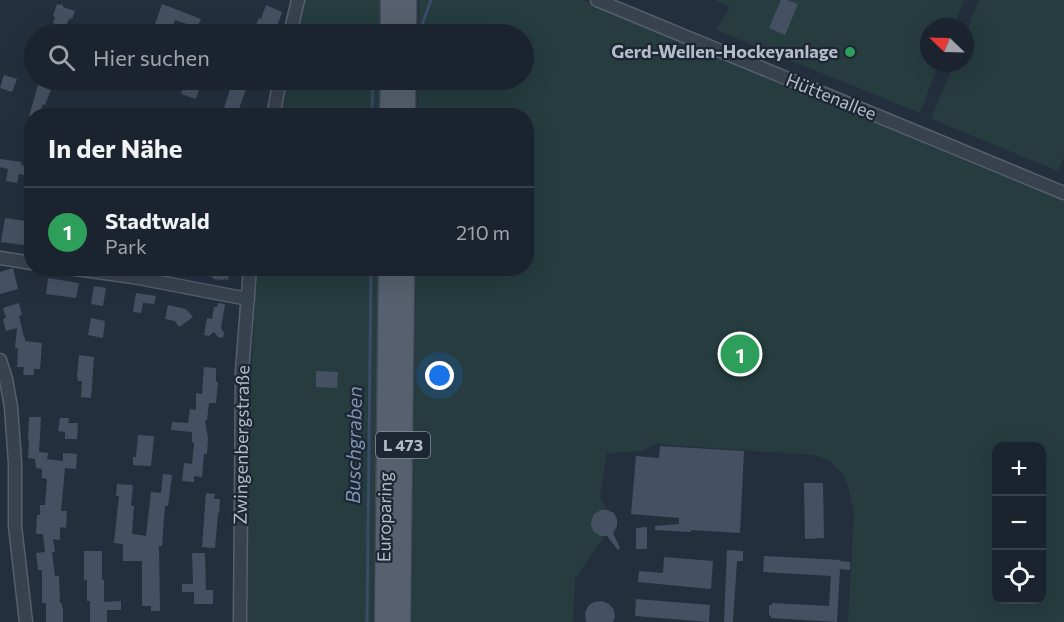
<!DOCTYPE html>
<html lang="de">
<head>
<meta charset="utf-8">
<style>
  :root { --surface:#1b232e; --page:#242b36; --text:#f1f3f6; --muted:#a0a4aa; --line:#39404a; --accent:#ea580c }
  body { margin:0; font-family:Commissioner,sans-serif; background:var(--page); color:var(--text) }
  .controls { position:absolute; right:18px; bottom:18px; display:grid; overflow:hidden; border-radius:12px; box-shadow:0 6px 24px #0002 }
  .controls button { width:54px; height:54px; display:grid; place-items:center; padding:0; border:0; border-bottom:2px solid var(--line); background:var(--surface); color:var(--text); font:30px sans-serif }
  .compass { position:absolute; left:920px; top:18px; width:54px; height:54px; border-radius:50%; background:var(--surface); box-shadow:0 6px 24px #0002; rotate:293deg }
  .you { position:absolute; left:440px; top:376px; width:21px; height:21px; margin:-15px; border:4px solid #fff; border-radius:50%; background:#1a73e8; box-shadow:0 0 0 9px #1a73e833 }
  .badge { display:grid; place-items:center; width:39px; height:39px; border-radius:50%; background:var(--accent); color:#fff; font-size:20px; font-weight:700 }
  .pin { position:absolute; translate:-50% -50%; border:3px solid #fff; box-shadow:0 2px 6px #0006 }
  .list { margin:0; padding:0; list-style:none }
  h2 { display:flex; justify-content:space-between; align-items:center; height:78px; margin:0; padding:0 24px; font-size:26px }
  h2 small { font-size:20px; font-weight:400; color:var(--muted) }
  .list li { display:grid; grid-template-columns:39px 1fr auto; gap:18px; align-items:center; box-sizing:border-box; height:90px; padding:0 24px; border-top:2px solid var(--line) }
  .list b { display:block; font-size:22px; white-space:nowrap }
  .list p { margin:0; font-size:20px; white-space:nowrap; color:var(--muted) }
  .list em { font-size:20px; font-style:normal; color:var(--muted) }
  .icon { flex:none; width:33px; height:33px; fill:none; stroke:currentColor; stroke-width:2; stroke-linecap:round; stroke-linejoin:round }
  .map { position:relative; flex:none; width:1064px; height:622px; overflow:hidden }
  .search { position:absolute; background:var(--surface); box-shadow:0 6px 24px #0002; left:24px; top:24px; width:510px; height:66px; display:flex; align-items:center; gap:15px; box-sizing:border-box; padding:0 21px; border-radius:33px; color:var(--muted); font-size:22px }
  .panel { position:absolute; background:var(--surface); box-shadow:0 6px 24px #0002; left:24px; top:108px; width:510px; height:168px; border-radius:24px }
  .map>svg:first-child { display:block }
</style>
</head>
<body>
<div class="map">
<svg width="1064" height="622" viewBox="0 0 1064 622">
  <rect width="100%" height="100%" fill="#242f3e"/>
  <g fill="#263c3f" fill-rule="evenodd">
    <path d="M302,0H381V34H294Z"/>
    <path d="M419,0H583L1064,198V622H848L854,511L849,491L844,475L830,461L814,455L655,444L643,451L607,453L600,497L613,524L575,579L573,622H412L416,269L526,268V116L418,115V80H524V34H419ZM996,446H1042V600H996Z"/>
    <path d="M715,0H964L954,27H929V63H939L920,113L716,30L730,7Z"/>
    <path d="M979,0H1064V157L1058,171L931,119L954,63H965V36Z"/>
    <path d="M284,80H380V115L278,116Z"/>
    <path d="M256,269H379L378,384L372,622H248L247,475Z"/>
  </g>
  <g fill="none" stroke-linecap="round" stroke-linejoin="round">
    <g stroke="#394c67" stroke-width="3">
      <path d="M422,25L431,0"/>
      <path d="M372,116L373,80"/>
      <path d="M367,622L371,268"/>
    </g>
  </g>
  <g fill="#455162">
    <path d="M781,0H787L798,4L785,35L769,28Z"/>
    <path d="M57,4L59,5L62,4L63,7L75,11L72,19L70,18L65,27L53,23L55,17L53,16Z"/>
    <path d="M162,4L201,19L194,34H187L190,25L175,20L170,34H158L152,33Z"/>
    <path d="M266,5L282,12L275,32L273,31L272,34L255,27L259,18L261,19Z"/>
    <path d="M4,75L17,79L12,92L0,88Z"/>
    <path d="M185,80L200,85L196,99L181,94Z"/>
    <path d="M233,80H250L247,89H246L238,112L224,108Z"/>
    <path d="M38,85L51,90L45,105L43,104L38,116H29Z"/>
    <path d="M0,159L22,162L21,165L30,167L28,176L19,174L17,183L6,181L8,169L0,167Z"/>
    <path d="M5,218L32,222V246L1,242Z"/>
    <path d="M13,268L18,289L0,294V272Z"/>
    <path d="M186,268H230L228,280L224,279L223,280L213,279V277L185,273Z"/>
    <path d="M48,278L79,283L76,298L46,294Z"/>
    <path d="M94,286L106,288L103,306L91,304Z"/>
    <path d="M136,293L156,296L154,304L143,303L141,313L133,312Z"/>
    <path d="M19,303L22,315L19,316L24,337H25V341L42,343L40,369H34V375H23L24,367H17L18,348H15L17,328L6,331L3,319L6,318L3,308Z"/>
    <path d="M218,303L225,304L221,328L224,333L223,338L218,337L214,332L209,336L204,335L207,318L212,319L214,307H217Z"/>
    <path d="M168,305L186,309L193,317L179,327L175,321L165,319Z"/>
    <path d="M91,318L105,321L103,338L88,335Z"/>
    <path d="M79,355L94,357L91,398L81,397L82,381H78L77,376Z"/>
    <path d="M204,367L216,368V382H218L216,403H209L207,420H205L208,439L207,454H204L202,477L194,476V482L182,481L184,463L192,464L194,443L192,442V432L171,430L172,422L188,423L190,409L196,410V393L202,394Z"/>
    <path d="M316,371L338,372L337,388L316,387Z"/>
    <path d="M29,417H41L39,452L48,453L47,459L63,461V453L77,454L76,469L65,468L61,511H67L66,528L60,527V540L53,539L55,552H52L55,576H59L60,603H62V608H63V622H46V603H42V570H38L36,553L45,552L43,534H36L37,515H40V505H45L47,479L42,478V469L36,468L35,459L28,458L29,439H28Z"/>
    <path d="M60,418H69L68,423H78L77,439H65V432L58,431Z"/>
    <path d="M138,435L154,436L151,466L133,465V457H136Z"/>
    <path d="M660,446L744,451L740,533L691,530V532L655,530V526L679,524V518L631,514L636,456L659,458Z"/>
    <path d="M163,474L172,475L168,506H165L162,546H159L160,611H151V606H142V561H123V544L114,543L119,496H116L117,484L133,485L131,506H134L132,534L146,536L151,492L161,493Z"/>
    <path d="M804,483H823L824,538L805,539Z"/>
    <path d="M206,493L215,494L214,499H220L219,513H218L215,548L202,547Z"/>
    <path d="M601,510H607L614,513L617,519V526L613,533L620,548L618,550L607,536H600L593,531L591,525L592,519L594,514Z"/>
    <path d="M647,527V549H636V528Z"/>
    <path d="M727,550L743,551V561H737L733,622H724Z"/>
    <path d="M84,551H102V580H104V602L121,601V610H107V622H90V601H87V580H84Z"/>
    <path d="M192,553H205L206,590H213V604H194V592H182V584H193Z"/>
    <path d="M764,556L840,560V561L850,562V570L840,569L837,622L771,618V616L769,615V605H772V603L829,606L831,576L763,572Z"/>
    <path d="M664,557L713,561L711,589L638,582L639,571L663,573Z"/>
    <path d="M636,599L710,605L709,622L635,616Z"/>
    <path d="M602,601L609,604L614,610L615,617L613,622H586L585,613L588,606L594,602Z"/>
  </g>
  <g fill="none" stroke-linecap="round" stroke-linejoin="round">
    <g stroke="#565f6c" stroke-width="15">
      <g id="street">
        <path d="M597,0L1064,193"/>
        <path d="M290,34L298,0"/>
        <path d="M273,116L280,80"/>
        <path d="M0,258L32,263"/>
        <path d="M69,268L133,277L248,299"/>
        <path d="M0,360L6,379L11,407L15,463V526L26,622"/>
        <path d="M240,622L242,371L250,268"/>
      </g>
    </g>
    <g stroke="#414a57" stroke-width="21">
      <g id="primary">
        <path d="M390,34V0"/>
        <path d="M407,34V0"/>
        <path d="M389,116L390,80"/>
        <path d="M406,116V80"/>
        <path d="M384,622L388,268"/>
        <path d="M401,622L405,268"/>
      </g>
    </g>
    <use href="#street" stroke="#38414e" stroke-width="12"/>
    <use href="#primary" stroke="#56606e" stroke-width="18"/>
  </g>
  <circle fill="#2e9e5b" stroke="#1d2633" stroke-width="2" cx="850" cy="52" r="6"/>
  <g text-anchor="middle" stroke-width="4.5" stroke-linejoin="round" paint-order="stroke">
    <rect fill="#1d2633" stroke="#878f9c" stroke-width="1.5" x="376" y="432" width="54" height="26" rx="4.5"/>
    <g font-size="16" font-weight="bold" fill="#b4bcc9">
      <text x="403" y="451">L 473</text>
    </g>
    <g font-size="18" font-weight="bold" fill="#b4bcc9" stroke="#1d2633" text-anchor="end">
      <text x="838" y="58">Gerd-Wellen-Hockeyanlage</text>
    </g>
    <g font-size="18" fill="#b4bcc9" stroke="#1d2633">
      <text transform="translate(831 97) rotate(22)" y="6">Hüttenallee</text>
      <text transform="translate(242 445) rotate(-89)" y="6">Zwingenbergstraße</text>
      <text transform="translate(385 517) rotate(-89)" y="6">Europaring</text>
    </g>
    <g font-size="20" font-style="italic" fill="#7c92b1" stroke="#1d2633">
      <text transform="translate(354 445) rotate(-89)" y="7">Buschgraben</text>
    </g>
  </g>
</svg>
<div class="controls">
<button>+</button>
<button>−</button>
<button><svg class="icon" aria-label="locate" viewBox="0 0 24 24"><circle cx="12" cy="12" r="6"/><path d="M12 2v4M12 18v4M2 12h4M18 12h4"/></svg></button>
</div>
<svg class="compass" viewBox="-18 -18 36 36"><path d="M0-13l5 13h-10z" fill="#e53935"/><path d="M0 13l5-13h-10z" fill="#a0a4aa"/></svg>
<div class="you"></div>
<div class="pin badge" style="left:740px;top:354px;background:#2e9e5b">1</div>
<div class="search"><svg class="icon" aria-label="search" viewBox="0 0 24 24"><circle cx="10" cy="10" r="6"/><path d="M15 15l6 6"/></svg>Hier suchen</div>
<section class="panel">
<h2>In der Nähe<small></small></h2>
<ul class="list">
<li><span class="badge" style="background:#2e9e5b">1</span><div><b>Stadtwald</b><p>Park</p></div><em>210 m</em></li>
</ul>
</section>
</div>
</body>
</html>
